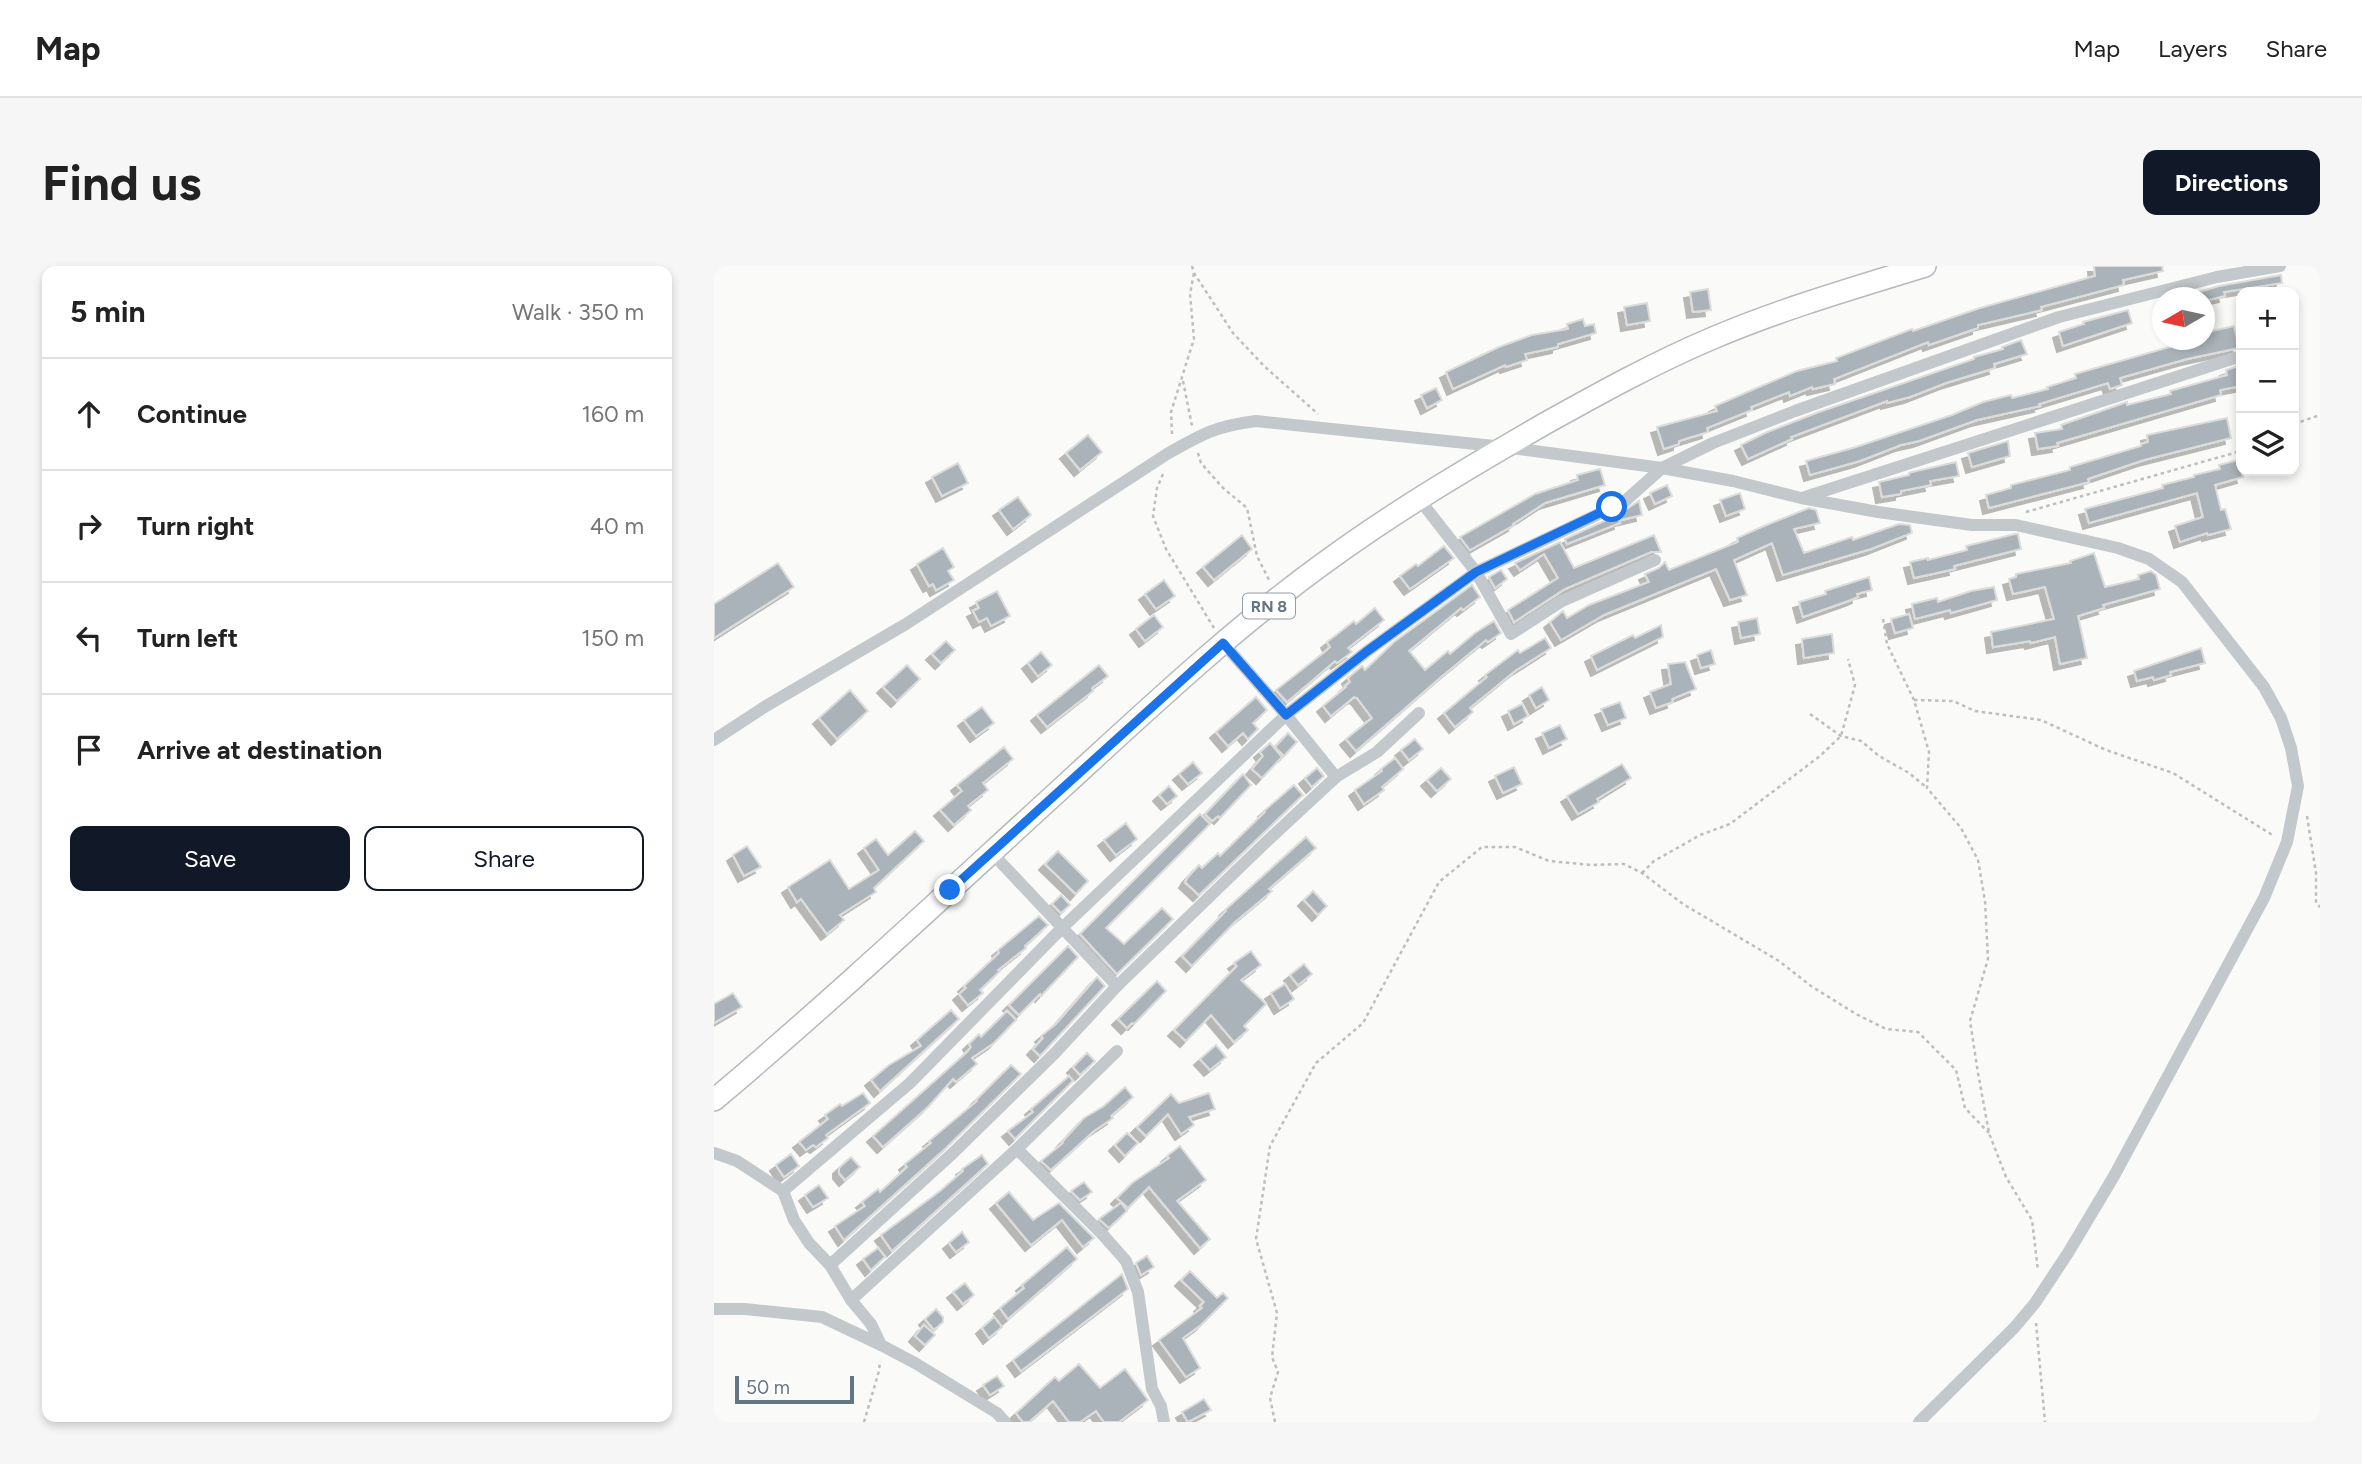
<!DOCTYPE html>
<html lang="en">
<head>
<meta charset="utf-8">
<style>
  :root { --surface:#fff; --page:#f6f6f6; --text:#222; --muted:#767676; --line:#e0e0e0; --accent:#111827 }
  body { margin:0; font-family:Figtree,sans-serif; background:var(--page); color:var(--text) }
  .controls { position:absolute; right:21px; top:21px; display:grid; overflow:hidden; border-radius:14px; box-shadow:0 4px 10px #0003 }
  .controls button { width:63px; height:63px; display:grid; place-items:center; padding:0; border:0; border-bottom:2px solid var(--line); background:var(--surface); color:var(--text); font:35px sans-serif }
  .compass { position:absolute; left:1438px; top:21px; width:63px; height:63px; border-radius:50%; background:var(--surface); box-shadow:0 4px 10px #0003; rotate:261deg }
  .scale { position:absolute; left:21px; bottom:18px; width:119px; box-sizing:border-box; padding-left:7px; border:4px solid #657683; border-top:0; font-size:19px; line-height:24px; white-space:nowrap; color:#657683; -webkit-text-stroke:5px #fff; paint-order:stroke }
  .stop { position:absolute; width:21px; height:21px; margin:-16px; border:5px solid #1a73e8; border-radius:50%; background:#fff }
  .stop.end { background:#1a73e8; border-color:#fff; box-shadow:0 2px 7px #0008 }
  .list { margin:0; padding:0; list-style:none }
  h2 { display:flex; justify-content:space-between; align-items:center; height:91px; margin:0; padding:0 28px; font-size:30px }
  h2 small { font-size:23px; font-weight:400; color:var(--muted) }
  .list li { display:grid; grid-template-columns:46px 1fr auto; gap:21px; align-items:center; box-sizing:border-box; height:112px; padding:0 28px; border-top:2px solid var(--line) }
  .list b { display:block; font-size:26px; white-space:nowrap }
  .list em { font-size:23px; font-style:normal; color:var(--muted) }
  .actions { display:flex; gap:14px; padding:21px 28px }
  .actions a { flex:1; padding:16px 0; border:2px solid var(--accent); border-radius:14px; text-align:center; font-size:24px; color:var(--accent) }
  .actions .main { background:var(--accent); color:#fff }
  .icon { flex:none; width:38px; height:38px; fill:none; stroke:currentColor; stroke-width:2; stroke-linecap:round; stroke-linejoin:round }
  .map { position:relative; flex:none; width:1606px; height:1156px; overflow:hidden; border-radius:14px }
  header { display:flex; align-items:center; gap:42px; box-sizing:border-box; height:98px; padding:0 35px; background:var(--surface); border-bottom:2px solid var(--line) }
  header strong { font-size:33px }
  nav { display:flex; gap:38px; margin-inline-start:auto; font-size:24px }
  .intro { display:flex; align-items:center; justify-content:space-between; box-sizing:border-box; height:168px; padding:0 42px }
  h1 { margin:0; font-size:49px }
  .button { padding:18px 32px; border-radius:14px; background:var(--accent); color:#fff; font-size:24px; font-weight:700 }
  main { display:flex; gap:42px; padding:0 42px }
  aside { flex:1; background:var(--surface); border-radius:14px; box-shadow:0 4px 10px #0003 }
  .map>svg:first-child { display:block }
</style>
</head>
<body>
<header>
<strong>Map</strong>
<nav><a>Map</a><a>Layers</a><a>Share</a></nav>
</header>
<div class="intro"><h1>Find us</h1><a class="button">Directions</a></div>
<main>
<aside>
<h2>5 min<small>Walk · 350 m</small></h2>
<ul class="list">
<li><svg class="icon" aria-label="ahead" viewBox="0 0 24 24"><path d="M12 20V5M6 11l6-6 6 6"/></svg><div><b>Continue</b></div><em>160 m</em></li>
<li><svg class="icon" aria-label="right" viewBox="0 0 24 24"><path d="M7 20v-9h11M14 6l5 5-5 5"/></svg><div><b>Turn right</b></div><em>40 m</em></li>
<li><svg class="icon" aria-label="left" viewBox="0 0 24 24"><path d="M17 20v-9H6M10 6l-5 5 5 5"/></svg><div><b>Turn left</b></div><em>150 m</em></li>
<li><svg class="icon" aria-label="arrive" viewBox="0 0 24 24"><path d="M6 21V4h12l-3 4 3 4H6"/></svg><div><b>Arrive at destination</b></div></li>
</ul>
<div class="actions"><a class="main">Save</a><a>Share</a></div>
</aside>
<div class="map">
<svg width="1606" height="1156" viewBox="0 0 1606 1156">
  <defs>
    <filter id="shadow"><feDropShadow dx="-6" dy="6" stdDeviation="0" flood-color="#0004"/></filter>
  </defs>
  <rect width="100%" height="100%" fill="#fafaf8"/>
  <g fill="#aab3b9" stroke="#dcdcda" stroke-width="2" filter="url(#shadow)">
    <path d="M1380,0H1448L1449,5L1409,14L1410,19L1327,41L1328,44L1264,59V62L1215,79L1214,76L1120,113L1121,118L1099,123L1098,121L1076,130L1075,126L1037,141L1038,144L993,162L994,166L965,175V178L950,183L943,161L1003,145L1001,140L1038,124L1083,105L1123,95L1122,92L1198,63L1199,65L1266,42L1381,10Z"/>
    <path d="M1567,9L1568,17L1510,26L1511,30L1490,35V32H1464L1505,20Z"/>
    <path d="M994,23L997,44L979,46L976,26Z"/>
    <path d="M933,37L936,55L913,59L910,41Z"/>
    <path d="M1414,44L1418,57L1349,80L1345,66L1370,58L1369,56Z"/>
    <path d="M869,53L871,60L880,58L882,67L844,78V81L811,88L813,94L792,101L791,99L739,123L732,106L785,81L818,69L854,63L853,58Z"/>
    <path d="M1520,60L1525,82L1473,93L1406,112L1408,119L1396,123L1394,117L1325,138L1326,140L1263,154L1205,175L1187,179L1146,195L1096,209L1092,195L1142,181L1238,149L1269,136L1297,129L1298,132L1334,123L1333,121L1362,112L1361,108L1480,74H1490V67Z"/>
    <path d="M1307,74L1313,88L1280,98L1281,102L1232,117L1196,131L1173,137V135L1077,171L1078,173L1034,193L1027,179L1051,167L1105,146L1260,93V91L1289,83L1288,81Z"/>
    <path d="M1527,99V120L1506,124L1507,129L1343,177L1344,180L1324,183L1321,167L1348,163L1347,159L1413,136V139L1457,128L1456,125L1513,109L1512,104Z"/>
    <path d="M722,122L728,134L713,142L707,129Z"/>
    <path d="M1513,152L1517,172L1430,194L1374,213L1375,216L1360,220L1275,242L1272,229L1297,222V219L1356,204V201L1427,180V178L1434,176L1433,169Z"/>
    <path d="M374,169L388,186L366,204L352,187Z"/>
    <path d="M1294,175L1296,190L1258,201L1254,187Z"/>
    <path d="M1524,194L1529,211L1501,219L1507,244L1511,243L1517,263L1494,269L1493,267L1466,276L1461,260L1489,251L1483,227L1375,257L1371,243L1449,222L1448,219L1480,211V209L1506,203L1505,199Z"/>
    <path d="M1242,196L1245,210L1216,215L1217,219L1187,225V228L1168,231L1165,216L1195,209V207L1198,206Z"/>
    <path d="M244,197L254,217L228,230L218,211Z"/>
    <path d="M886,203L891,219L831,237L799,258L800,259L756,284L746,271L821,228L864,214L863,209Z"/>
    <path d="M953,219L958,230L941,238L936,227Z"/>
    <path d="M1026,227L1031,243L1012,250L1006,234Z"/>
    <path d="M304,231L317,249L299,263L285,244Z"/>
    <path d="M925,235L928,249L907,254L905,248Z"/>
    <path d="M1095,242L1102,244L1106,257L1080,263L1090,287L1138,271L1139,274L1185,258L1196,259L1198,267L1157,283L1069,309L1058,277L1020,294L1033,329L1016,334L1002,303L890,349L847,374L836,356L849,345L853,352L875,339L935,316L931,308L945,302L951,296L955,304L1024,276L1023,272L1050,260Z"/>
    <path d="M903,249L906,257L853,278L851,273Z"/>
    <path d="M1301,268H1304L1307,283L1240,300L1241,303L1200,312L1196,296L1214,292V294L1253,284L1252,280Z"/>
    <path d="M528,269L538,283L500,314L489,301Z"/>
    <path d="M940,269L947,286H937L851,323L800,356L794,344L844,312L830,288L806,304L801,297L846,276L860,302Z"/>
    <path d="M730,280L740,292L696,323L686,310L702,298L704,300Z"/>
    <path d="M229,282L240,301L234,305L240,314L222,324L219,318L215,320L203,298Z"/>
    <path d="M1380,287L1391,321L1425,313L1424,309L1437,305L1442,309L1446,323L1389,339L1390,342L1364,350L1373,392L1346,398L1341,371L1317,377L1316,375L1279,381L1277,366L1340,353L1331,321L1299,328L1295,313L1302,311V308L1357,297L1356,295Z"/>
    <path d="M64,297L80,321L0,372V338Z"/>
    <path d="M787,304L793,313L781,322L775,311Z"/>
    <path d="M1155,311L1158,324L1143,328L1144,331L1137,334L1089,351L1085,336L1112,328L1111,325Z"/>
    <path d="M450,314L461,330L442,343L431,328Z"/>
    <path d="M758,319L766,331L749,344L747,342L695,385L711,404L734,385L736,388L761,367L780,355L787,367L774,376L772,374L727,411L642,485L632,473L658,452L643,432L640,431L617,450L609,440L632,421L631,420L636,416L634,412L648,400L651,404L680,376Z"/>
    <path d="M1280,321L1283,334L1237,347L1236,344L1201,353L1198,338L1223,332L1224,336L1257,325Z"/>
    <path d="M283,325L296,350L277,360L273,352L265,356L259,345L265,342L262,336Z"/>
    <path d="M661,342L670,354L634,382L638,386L623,397L621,395L573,436L562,424L613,384L616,381L613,376L640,355L642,358Z"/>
    <path d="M1195,348L1199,362L1181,367L1177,353Z"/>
    <path d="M440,349L449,361L431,375L422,363Z"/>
    <path d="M1043,352L1046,368L1027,372L1024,356Z"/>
    <path d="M947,359L949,371L883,404L877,390L919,369L921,372Z"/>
    <path d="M1118,368L1120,387L1090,392L1088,373Z"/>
    <path d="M831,372L837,382L801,405L756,442L759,446L741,461L730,447L773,411L771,409L804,384L806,387Z"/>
    <path d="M232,375L241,384L227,397L218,388Z"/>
    <path d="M1487,382L1491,397L1456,406L1457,409L1440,414L1439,411L1423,415L1420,405Z"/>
    <path d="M997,384L1001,398L987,402L983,389Z"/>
    <path d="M327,386L338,399L324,410L314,397Z"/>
    <path d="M971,396L982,423L958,433L959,436L942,442L936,426L957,418L954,398Z"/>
    <path d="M193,399L206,413L183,435L169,421Z"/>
    <path d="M385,399L394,410L378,422L379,425L333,461L323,449Z"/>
    <path d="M828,421L835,434L822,442L815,429Z"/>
    <path d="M136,424L154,445L123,473L105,452Z"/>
    <path d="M542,431L553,444L539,457L544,463L534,473L529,467L514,480L502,466Z"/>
    <path d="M906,436L912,452L894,459L887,443Z"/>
    <path d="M808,438L814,450L800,458L794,445Z"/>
    <path d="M268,441L280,457L262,470L250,454Z"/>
    <path d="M846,459L853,473L835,482L828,467Z"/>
    <path d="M574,467L583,476L570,490L561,481Z"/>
    <path d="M701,473L709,483L695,494L687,484Z"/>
    <path d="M556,477L568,491L548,512L538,503L549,490L546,486Z"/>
    <path d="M290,481L299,493L269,517L274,524L254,540L257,544L240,559L226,544L248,525L243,519Z"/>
    <path d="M681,492L689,503L668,521L670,524L650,538L641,524L668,505L667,503Z"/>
    <path d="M479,496L488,507L474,518L465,508Z"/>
    <path d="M908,498L917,512L883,533L885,536L864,548L853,530Z"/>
    <path d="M800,501L808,518L789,527L781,510Z"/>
    <path d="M603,502L610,510L598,521L591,512Z"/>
    <path d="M727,502L737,513L723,525L713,514Z"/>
    <path d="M529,508L537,519L506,552L504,550L498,555L491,548Z"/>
    <path d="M580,519L589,529L485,629L471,616L474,611L485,599L488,602L504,587L506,590L551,546L550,545Z"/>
    <path d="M455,520L463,530L453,538L445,529Z"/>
    <path d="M486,548L496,558L392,662L410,678L448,642L459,653L403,708L366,668Z"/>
    <path d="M412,557L423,573L402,589L390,574Z"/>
    <path d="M201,565L210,575L160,622L162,626L126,649L130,654L113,668L87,633L83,636L74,621L116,594L135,623L165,604L150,582L162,573L174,589Z"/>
    <path d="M592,571L602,582L555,623L558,625L521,656L478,700L468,690L512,645L511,644Z"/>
    <path d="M33,580L47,601L30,610L19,589Z"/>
    <path d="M344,585L374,615L362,628L331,598Z"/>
    <path d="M599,625L613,640L604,649L590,634Z"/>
    <path d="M347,629L356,639L347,647L338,638Z"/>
    <path d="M325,650L334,659L311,680L312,682L284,704L286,705L266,724L269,727L254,739L245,728L252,722L250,720L285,687L284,684Z"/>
    <path d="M354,680L364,691L327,730L326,728L305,749L295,739Z"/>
    <path d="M537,685L547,699L527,714L552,738L530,760L534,764L520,776L497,749L472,775L460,764L523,700L520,697Z"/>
    <path d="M590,698L598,708L584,719L576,709Z"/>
    <path d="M383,711L391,720L326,790L319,783L329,772L327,770L342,758Z"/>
    <path d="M443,715L452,725L420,758L418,757L413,762L404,753Z"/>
    <path d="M571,718L580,733L566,742L557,727Z"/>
    <path d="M19,727L28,741L0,757V738Z"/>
    <path d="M237,744L245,753L166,825L157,814L175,799L207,780L203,774Z"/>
    <path d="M293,745L302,754L280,777L258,792L263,798L242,816L239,813L214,841L169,881L159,870L253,786L257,781L255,778L265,768L267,771Z"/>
    <path d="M502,779L512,791L496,804L486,793Z"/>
    <path d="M373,787L381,795L366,809L359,801Z"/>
    <path d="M297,799L307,808L233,881L130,974L121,960L151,940L148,936L164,923L166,926L193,901L191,898L217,877L215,875L263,835L262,834Z"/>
    <path d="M355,810L359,815L301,873L294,865L319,846L317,843Z"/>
    <path d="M411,821L419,831L397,850L399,852L380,865L337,904L327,895L349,877L348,876L370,852L390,840Z"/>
    <path d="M149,827L156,837L112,869L114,872L102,881L99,879L92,884L85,876L114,853L111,849L126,838L128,840Z"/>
    <path d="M495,827L501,843L475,851L480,859L467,868L454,848L432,870L423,861L457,828L465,837Z"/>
    <path d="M413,867L424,877L411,890L401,879Z"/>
    <path d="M466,880L492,914L463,935L496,973L486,982L435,921L414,942L403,932L418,917L455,892L453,890Z"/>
    <path d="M77,888L85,900L70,911L62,899Z"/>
    <path d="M268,889L274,898L178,985L167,969L226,925L249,905L248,903Z"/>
    <path d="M137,891L146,901L131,914L125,907V902Z"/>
    <path d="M370,916L378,926L366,934L357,925Z"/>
    <path d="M105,919L114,932L99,941L91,929Z"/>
    <path d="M295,926L319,954L345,937L380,972L369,981L348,954L317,979L282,937Z"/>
    <path d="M407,937L413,945L395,962L385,953Z"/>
    <path d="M248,966L255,976L242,986L235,977Z"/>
    <path d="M353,981L363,993L294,1053L286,1042L310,1022L308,1019Z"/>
    <path d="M164,982L171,991L157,1004L149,993Z"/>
    <path d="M433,990L440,1001L427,1009L422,997Z"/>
    <path d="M476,1005L503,1032L509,1027L514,1032L487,1059L469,1072L486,1102L472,1111L445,1074L488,1042L486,1040L490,1036L467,1014Z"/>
    <path d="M408,1008L414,1023L307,1105L299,1094Z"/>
    <path d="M251,1017L260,1029L249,1038L239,1026Z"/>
    <path d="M222,1043L229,1051V1056L220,1064L211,1053Z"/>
    <path d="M280,1051L288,1061L275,1072L268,1062Z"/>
    <path d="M210,1059L221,1069L211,1079L201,1070Z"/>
    <path d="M365,1098L386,1122L411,1103L434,1134L405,1156H390L382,1145L366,1156H355L339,1135L315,1156H309L302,1147L341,1111L345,1115Z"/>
    <path d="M283,1110L290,1120L276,1129L269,1119Z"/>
    <path d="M490,1133L497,1144L474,1156L468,1146Z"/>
  </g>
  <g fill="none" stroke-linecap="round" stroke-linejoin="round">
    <g stroke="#b5babe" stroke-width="24">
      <path id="primary" d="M0,834C120,733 235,625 350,520C436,441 522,360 617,292C686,242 759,199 832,157C886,127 942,96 999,72C1067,43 1140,22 1211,0"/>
    </g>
    <g stroke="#bbbfc2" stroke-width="2.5" stroke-dasharray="3.5 3.5" stroke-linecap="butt">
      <path d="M478,0L480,7L519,67L550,100L604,148"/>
      <path d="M469,115L478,160"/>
      <path d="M1580,158L1606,149"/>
      <path d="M458,168L457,146L480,73L476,28L480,7"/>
      <path d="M484,187L487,197L509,222L533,242L543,290L555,314"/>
      <path d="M449,208L443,222L439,250L452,283L500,362"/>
      <path d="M1312,246L1527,185"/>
      <path d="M1169,353L1173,378L1200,434L1215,486L1213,522L1247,562L1264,594L1271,635L1274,693L1256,755L1264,807L1275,867L1292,911L1318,954L1324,1005"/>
      <path d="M1200,434L1239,435L1261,445L1327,454L1392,484L1459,507L1560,570"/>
      <path d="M1096,448L1127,470L1147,475L1165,490L1195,507L1213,522"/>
      <path d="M1593,550L1602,607V637L1606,641"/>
      <path d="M928,607L940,595L965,581L986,569L1016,558L1106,490L1127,470L1141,419L1134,393"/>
      <path d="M1322,1057L1331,1156"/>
      <path d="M150,1156L165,1105L166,1095"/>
      <path d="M561,1156L556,1132L564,1106L558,1091L563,1047L542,973L556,880L602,797L649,757L725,616L768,581H801L835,595L877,599L910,598L928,607L969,638L1065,695L1097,720L1142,748L1172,763L1204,766L1242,804L1251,842L1275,867"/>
    </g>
    <g stroke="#c3c8cc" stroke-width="12">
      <path d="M1091,231L1527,90"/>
      <path d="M705,233L762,306L797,368L848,335L941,294"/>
      <path d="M509,377L572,449L622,511"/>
      <path d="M0,474L52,440L192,358L453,188C488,168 502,160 542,155L790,181L948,202L1019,215L1087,232L1164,246L1258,259H1302L1404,282L1435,293L1468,316L1550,421L1567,452L1577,482L1584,520L1573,576L1550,632L1400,910L1354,987L1321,1037L1300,1062L1205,1156"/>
      <path d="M277,586L403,720"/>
      <path d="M303,883L389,969L412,995L424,1026L438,1123L447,1140L450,1156"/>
      <path d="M0,887L23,895L69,925L80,954L95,977L116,999L137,1034L157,1058L167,1079L201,1097L283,1147L291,1156"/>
      <path d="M69,925L196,817L349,661L572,449L652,386L762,306L910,236L948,202L999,177L1081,145L1345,51L1503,11L1566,0"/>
      <path d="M116,999L239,887L341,787L403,720L550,578L622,511L663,486L705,447"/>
      <path d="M137,1034L303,883L403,785"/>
      <path d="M0,1043H31L108,1051L167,1079"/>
    </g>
    <use href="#primary" stroke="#fff" stroke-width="21"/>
  </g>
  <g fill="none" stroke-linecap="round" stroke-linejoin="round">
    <path stroke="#1a73e8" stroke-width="9" d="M236,624L509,377L572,449L652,386L762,306L898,241"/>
  </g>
  <g text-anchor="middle" stroke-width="7" stroke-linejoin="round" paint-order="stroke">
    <rect fill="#fff" stroke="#939fa8" stroke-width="2" x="529" y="327.5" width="52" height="25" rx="5"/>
    <g font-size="16" font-weight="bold" fill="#657683">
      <text x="555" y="346">RN 8</text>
    </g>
  </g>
</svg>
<div class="controls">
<button>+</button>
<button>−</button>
<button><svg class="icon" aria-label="layers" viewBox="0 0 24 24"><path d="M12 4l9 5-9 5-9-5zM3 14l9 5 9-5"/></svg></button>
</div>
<svg class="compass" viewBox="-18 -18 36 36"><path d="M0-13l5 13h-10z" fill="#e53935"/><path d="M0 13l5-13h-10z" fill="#767676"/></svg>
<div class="scale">50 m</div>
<div class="stop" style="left:898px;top:241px"></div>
<div class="stop end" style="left:236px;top:624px"></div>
</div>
</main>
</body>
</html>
